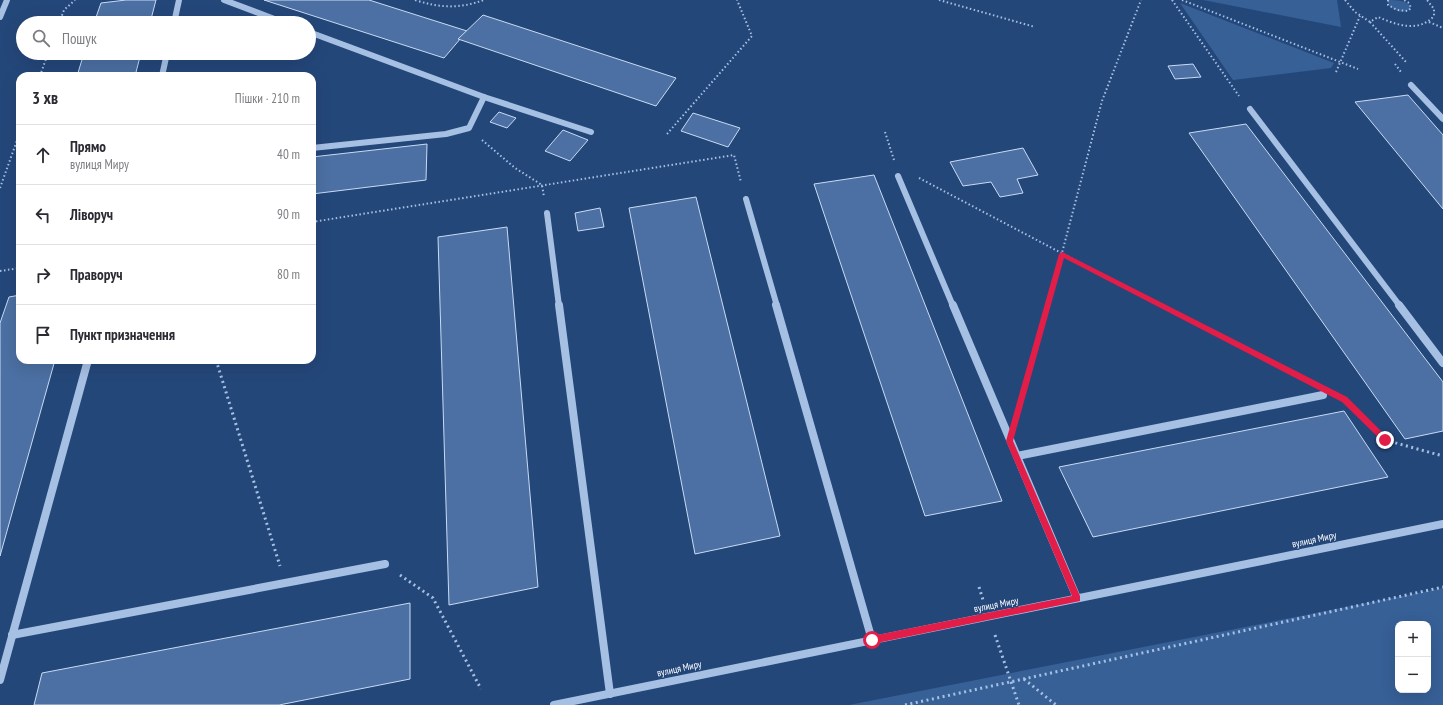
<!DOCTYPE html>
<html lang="uk">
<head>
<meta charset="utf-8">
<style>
  :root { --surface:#fff; --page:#f7f7f7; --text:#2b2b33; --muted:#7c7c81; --line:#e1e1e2 }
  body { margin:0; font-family:"PT Sans Narrow",sans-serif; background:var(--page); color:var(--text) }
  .controls { position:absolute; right:12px; bottom:12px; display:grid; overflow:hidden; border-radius:8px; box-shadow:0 4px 16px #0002 }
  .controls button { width:36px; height:36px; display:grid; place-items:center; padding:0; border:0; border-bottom:1px solid var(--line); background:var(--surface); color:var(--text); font:20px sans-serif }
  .stop { position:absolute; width:12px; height:12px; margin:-9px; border:3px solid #e11d48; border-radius:50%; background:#fff }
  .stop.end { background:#e11d48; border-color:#fff; box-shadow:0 1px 4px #0008 }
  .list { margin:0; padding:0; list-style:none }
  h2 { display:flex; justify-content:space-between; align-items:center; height:52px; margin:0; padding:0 16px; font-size:17px }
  h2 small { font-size:13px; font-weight:400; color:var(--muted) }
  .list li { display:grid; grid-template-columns:26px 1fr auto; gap:12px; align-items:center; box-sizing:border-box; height:60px; padding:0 16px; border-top:1px solid var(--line) }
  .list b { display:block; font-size:15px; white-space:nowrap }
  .list p { margin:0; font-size:13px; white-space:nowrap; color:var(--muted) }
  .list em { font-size:13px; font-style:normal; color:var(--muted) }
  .icon { flex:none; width:22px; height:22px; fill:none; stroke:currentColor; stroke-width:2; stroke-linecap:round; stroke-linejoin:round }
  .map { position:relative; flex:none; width:1443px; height:705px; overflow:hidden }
  .search { position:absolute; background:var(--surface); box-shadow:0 4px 16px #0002; left:16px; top:16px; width:300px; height:44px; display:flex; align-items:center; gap:10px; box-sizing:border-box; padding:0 14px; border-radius:22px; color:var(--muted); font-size:15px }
  .panel { position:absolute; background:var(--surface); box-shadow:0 4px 16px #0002; left:16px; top:72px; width:300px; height:292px; border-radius:12px }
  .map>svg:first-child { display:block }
</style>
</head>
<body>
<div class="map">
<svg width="1443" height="705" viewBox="0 0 1443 705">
  <rect width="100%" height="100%" fill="#24477a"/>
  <g fill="#376097" fill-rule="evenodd">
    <path d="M1203,0H1337L1341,27Z"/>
    <path d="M1388,0C1397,0 1408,0 1411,8C1404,15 1395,11 1388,5Z"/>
    <path d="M1180,3L1334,63L1331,68L1233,80Z"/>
    <path d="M1443,588V705H849ZM1398,624H1428V690H1398Z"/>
  </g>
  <g fill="#4c70a3" stroke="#c9dbf4">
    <path d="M126,0H156L150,23H94L101,3Z"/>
    <path d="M264,0H369L467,31L444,58Z"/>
    <path d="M483,15L676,78L656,106L458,39Z"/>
    <path d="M84,53H141L135,76H77Z"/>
    <path d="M1193,64L1201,77L1175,79L1168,66Z"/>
    <path d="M1408,95L1443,135V209L1355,102Z"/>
    <path d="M499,112L516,118L507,128L490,122Z"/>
    <path d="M693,113L740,128L728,147L681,131Z"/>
    <path d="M1246,124L1443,382V431L1405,439L1189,133Z"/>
    <path d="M563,130L588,140L570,161L545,151Z"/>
    <path d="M427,144L426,180L312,194V157Z"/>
    <path d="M1023,148L1038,175L1017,179L1023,193L1000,197L991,182L963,186L950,162Z"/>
    <path d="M874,175L902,246L1002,501L925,516L814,184Z"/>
    <path d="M696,197L780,536L695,554L629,208Z"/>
    <path d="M600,208L604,227L578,231L575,213Z"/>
    <path d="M507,227L538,587L449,605L438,237Z"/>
    <path d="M20,295V360H55L0,556V323L9,297Z"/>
    <path d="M1344,411L1388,477L1093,537L1059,467Z"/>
    <path d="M410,603V679L279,705H34L42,673Z"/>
  </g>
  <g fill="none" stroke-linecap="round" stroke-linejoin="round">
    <g stroke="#a6c0e4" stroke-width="2" stroke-dasharray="1.5 2.5" stroke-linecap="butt">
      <path d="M415,0C440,8 459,9 484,0"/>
      <path d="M939,0L1035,27"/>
      <path d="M1172,0L1239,96"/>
      <path d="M1182,0L1358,69"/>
      <path d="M1345,0L1355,12L1370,22L1378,17C1397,25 1418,33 1434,16V9L1427,0"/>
      <path d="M1388,0V5L1397,10L1408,11L1411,8L1409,3L1404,0"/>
      <path d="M1370,22L1406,62"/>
      <path d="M1429,22L1443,28"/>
      <path d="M59,23L64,10L75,0"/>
      <path d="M1395,64L1401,72"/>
      <path d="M1336,72L1360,16"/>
      <path d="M40,76L48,53"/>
      <path d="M885,132L894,160"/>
      <path d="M667,134L752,36L737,0"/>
      <path d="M482,140L515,168L542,185L544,197"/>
      <path d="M919,178L1162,306"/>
      <path d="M0,188L20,132"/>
      <path d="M312,222L734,155L741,182"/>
      <path d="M0,271L20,268"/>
      <path d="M1048,306L1102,101L1141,0"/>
    </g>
    <g stroke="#a6c0e4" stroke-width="3" stroke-dasharray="2 3.5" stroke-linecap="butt">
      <path d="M1160,305L1304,379"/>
      <path d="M216,360L280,566"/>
      <path d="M1341,398L1385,440L1443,456"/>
      <path d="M1019,409L1048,305"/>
      <path d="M400,575L433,598L481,689"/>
      <path d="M979,587L983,600"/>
      <path d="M995,635L1019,705"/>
      <path d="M1024,679L1056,705"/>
      <path d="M905,705L1443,587"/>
    </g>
    <g stroke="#a6c0e4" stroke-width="6">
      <path d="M224,0L285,23"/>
      <path d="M0,17L7,0"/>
      <path d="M174,23L179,0"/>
      <path d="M309,32L484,97L591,132"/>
      <path d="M162,76L167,53"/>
      <path d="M1411,85L1443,119"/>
      <path d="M1250,109L1400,306"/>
      <path d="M312,148L446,134L469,128L484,97"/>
      <path d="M898,176L953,306"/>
      <path d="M746,199L777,306"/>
      <path d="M547,213L559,306"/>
    </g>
    <g stroke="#a6c0e4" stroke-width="8">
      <path d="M559,305L610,694"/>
      <path d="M776,305L872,640"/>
      <path d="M953,305L1077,598"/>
      <path d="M1399,305L1443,363"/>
      <path d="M1017,456L1323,395"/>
      <path d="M12,635L385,564"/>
      <path d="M0,680L88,360"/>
      <path d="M554,705L1443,524"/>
    </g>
  </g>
  <path fill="#e11d48" d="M1062,252L1347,397L1388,438V442H1383L1342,402L1064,258L1013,441L1080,596V601L872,644L869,643L868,640L872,636L1072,596L1006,441L1059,254Z"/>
  <g text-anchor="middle" stroke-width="3" stroke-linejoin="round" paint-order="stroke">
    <g font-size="10" fill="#fff" stroke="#24477a">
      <text transform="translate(1314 539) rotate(-12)" y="4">вулиця Миру</text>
      <text transform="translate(996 604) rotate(-11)" y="4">вулиця Миру</text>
      <text transform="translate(679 668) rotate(-12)" y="4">вулиця Миру</text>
    </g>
  </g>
</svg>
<div class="controls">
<button>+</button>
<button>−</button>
</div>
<div class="stop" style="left:872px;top:640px"></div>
<div class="stop end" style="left:1385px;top:440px"></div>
<div class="search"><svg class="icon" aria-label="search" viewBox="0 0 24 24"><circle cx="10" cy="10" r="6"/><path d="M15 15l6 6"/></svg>Пошук</div>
<section class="panel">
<h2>3 хв<small>Пішки · 210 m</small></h2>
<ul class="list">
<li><svg class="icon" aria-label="ahead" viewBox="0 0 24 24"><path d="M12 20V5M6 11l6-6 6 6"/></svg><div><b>Прямо</b><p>вулиця Миру</p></div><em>40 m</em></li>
<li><svg class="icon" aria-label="left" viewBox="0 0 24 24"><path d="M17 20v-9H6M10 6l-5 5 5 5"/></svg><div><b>Ліворуч</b></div><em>90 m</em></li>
<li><svg class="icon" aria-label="right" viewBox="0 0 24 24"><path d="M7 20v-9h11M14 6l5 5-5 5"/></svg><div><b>Праворуч</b></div><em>80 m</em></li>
<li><svg class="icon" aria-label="arrive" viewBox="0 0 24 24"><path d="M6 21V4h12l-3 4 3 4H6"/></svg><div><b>Пункт призначення</b></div></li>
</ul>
</section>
</div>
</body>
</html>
